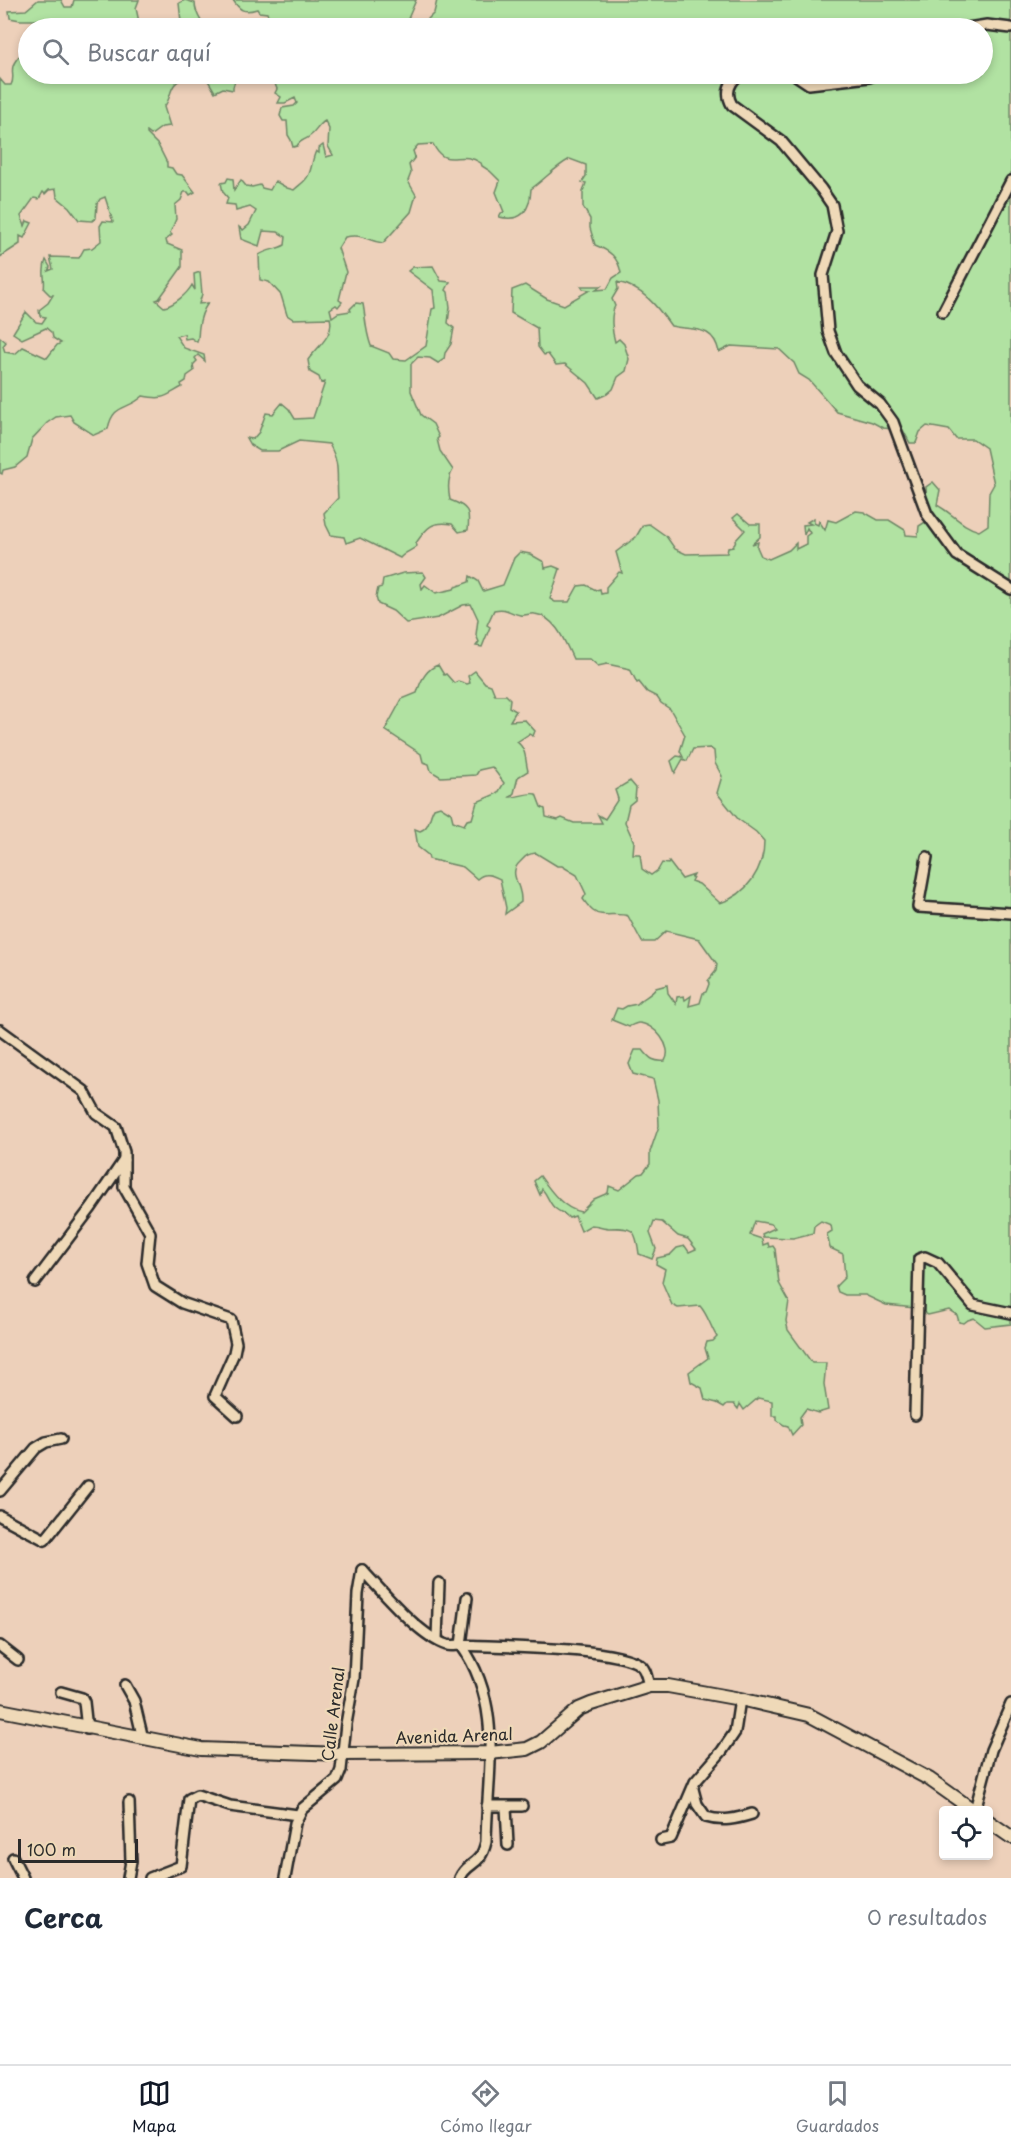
<!DOCTYPE html>
<html lang="es">
<head>
<meta charset="utf-8">
<style>
  :root { --surface:#fff; --page:#f6f6f7; --text:#1f2937; --muted:#747a83; --line:#e0e1e3; --accent:#111827 }
  body { margin:0; font-family:"Playpen Sans",sans-serif; background:var(--page); color:var(--text) }
  .controls { position:absolute; right:18px; bottom:18px; display:grid; overflow:hidden; border-radius:6px; box-shadow:0 3px 9px #0003 }
  .controls button { width:54px; height:54px; display:grid; place-items:center; padding:0; border:0; border-bottom:2px solid var(--line); background:var(--surface); color:var(--text); font:30px sans-serif }
  .scale { position:absolute; left:18px; bottom:15px; width:120px; box-sizing:border-box; padding-left:6px; border:3px solid #2b2b2b; border-top:0; font-size:16px; line-height:21px; white-space:nowrap; color:#2b2b2b; -webkit-text-stroke:4px #efd9b8; paint-order:stroke }
  .list { margin:0; padding:0; list-style:none }
  h2 { display:flex; justify-content:space-between; align-items:center; height:78px; margin:0; padding:0 24px; font-size:26px }
  h2 small { font-size:20px; font-weight:400; color:var(--muted) }
  .icon { flex:none; width:33px; height:33px; fill:none; stroke:currentColor; stroke-width:2; stroke-linecap:round; stroke-linejoin:round }
  .map { position:relative; flex:none; width:1011px; height:1878px; overflow:hidden }
  .search { position:absolute; background:var(--surface); box-shadow:0 3px 9px #0003; left:18px; right:18px; top:18px; height:66px; display:flex; align-items:center; gap:15px; box-sizing:border-box; padding:0 21px; border-radius:33px; color:var(--muted); font-size:22px }
  .sheet { height:186px; background:var(--surface) }
  nav { display:flex; justify-content:space-around; align-items:center; box-sizing:border-box; height:84px; border-top:2px solid var(--line); background:var(--surface); font-size:16px; color:var(--muted) }
  nav a { display:grid; justify-items:center; gap:3px }
  nav .on { color:var(--accent) }
  .map>svg:first-child { display:block }
</style>
</head>
<body>
<div class="map">
<svg width="1011" height="1878" viewBox="0 0 1011 1878">
  <rect width="100%" height="100%" fill="#edd0ba"/>
  <filter id="ink" filterUnits="userSpaceOnUse"><feTurbulence type="fractalNoise" baseFrequency=".0167" numOctaves="2"/><feDisplacementMap in="SourceGraphic" scale="12" xChannelSelector="R" yChannelSelector="G"/><feConvolveMatrix kernelMatrix="1 2 1 2 8 2 1 2 1" color-interpolation-filters="sRGB"/></filter>
  <g filter="url(#ink)">
    <g fill="#b1e2a2" stroke="#6e8666" stroke-width="1.5">
      <path d="M38,0H61L65,7H72L74,0H139L136,8L140,27L143,28H39L38,20H20L10,18L9,11L26,10Z"/>
      <path d="M185,0L195,3C195,9 198,16 201,21L199,24L203,28H176L181,22L179,3Z"/>
      <path d="M233,0H416L407,21L424,23L434,13L437,0H1011V1324L985,1327L974,1318L968,1320L964,1323L959,1322L957,1315L949,1310L928,1315L915,1308L886,1305L865,1295H845L838,1292L836,1286L845,1277L843,1254L830,1248L827,1234L832,1231L831,1225L821,1221L814,1226L813,1233L793,1238L763,1237L762,1234L775,1228L771,1224L755,1221L750,1235L762,1239L763,1245L768,1243L769,1247L773,1246L775,1249L779,1283L789,1301L786,1321L788,1330L812,1363H826L824,1384L828,1410L818,1413L806,1409L800,1417L801,1425L792,1435L788,1426L784,1425L777,1420V1416H772V1401L758,1398L744,1410L740,1404L738,1409L734,1404H727L724,1407L717,1403L705,1400L702,1388L691,1382L689,1372L708,1358L705,1348L707,1342L713,1341L717,1337C710,1326 708,1315 700,1306L678,1308L672,1305L662,1282L665,1269L656,1264L657,1258L670,1255L677,1248L685,1246L689,1252L696,1249L688,1239L678,1236L662,1222L654,1221L650,1233L656,1249L652,1259L639,1254C636,1229 633,1227 610,1228C604,1228 597,1225 591,1225L581,1231L575,1216L569,1218C565,1213 561,1213 556,1209C549,1204 549,1197 542,1189L540,1195L534,1181L540,1176C550,1190 563,1209 581,1212L594,1199L608,1193L609,1186L619,1190L639,1174L643,1173L650,1164V1152L659,1126L658,1100L653,1079L633,1074L629,1064L635,1050H643C650,1059 654,1062 665,1061C674,1047 654,1023 638,1023C637,1023 629,1026 629,1027L612,1020L617,1008L622,1009L627,1006L637,1004C643,997 651,996 656,988L667,985L668,993L676,1004L677,997L684,996L685,1000L691,996L689,1006L700,1003L703,993L706,992L709,984L708,981L716,971L717,964L699,939L666,931L654,942H642L628,916C617,912 601,918 593,911C589,908 586,903 583,899L586,894L577,875L562,866H557L536,853C527,854 526,856 520,862C509,872 518,881 520,892C521,895 521,899 521,902L505,914L506,908L500,879C491,875 485,872 477,879L463,867L429,859L428,855L418,847L415,829L420,831C430,828 429,816 434,808L440,806L451,813L453,821L464,825L467,820L472,819L477,802L498,793L504,783L492,767L479,770L476,775L441,777L431,771L429,764L423,762L421,754L385,730L402,699L417,693C420,682 426,669 438,665L444,675L446,674L454,683L458,681L467,684L470,683L468,676L475,671L485,683L491,685L495,695H506L510,699L509,707L516,711L510,721L525,720L535,731L533,736L529,734L517,742C527,749 525,761 528,771L518,777L514,793L510,797C520,797 528,792 536,794L541,807L545,809L546,817L558,820L562,818L574,823H602L598,815L605,819L618,799L615,790L630,781L636,788L635,800L629,805L625,822L634,842L633,854H640L642,869L651,875L658,870L662,863L668,864L669,862L682,879L694,875L691,881L699,884L720,903C747,895 764,869 764,841L756,832L738,819L717,793L722,776L715,763L714,751L710,748L693,749L687,761L683,759L675,773L671,761L677,756L683,757L680,751L685,735L670,709L661,703L657,697L647,692L639,682L637,683L630,669L607,664L598,666L590,659H573C565,642 556,617 535,614C530,613 525,616 520,615C508,613 508,607 494,610L487,625L490,627L482,647L476,646L479,642L476,635L478,619L471,604L463,605L438,618L406,623L393,611L378,604L376,597L378,588L382,587L383,579L403,573L423,572L426,577L421,584L422,589L425,585L436,593L454,589L455,587L469,582L470,576L478,581L483,591L503,585L514,558L520,552L530,554L544,562L545,568L553,566L560,569L550,599L555,602H569L578,586L586,585L596,590L600,589L601,594L606,593V587L619,572L622,573L616,552L636,537L643,525L649,524L666,536L675,549L686,554L727,553L728,548L733,547L736,540L745,530L733,518L738,514L750,524H760V537L752,544L758,542L757,547L761,556L769,559L789,550L796,543V549L806,544V536L810,533L807,528L804,535L803,525L811,524L807,522L814,518V523L818,525L819,521L825,530L828,520L836,522L856,511L864,512L878,520H889L905,530L906,535L918,536L919,526L927,521L926,487L933,482L940,490L937,505C952,513 961,526 979,531L988,525L989,493L994,484L986,448L973,439H956L949,430L927,426L920,432L916,443H910L903,430L883,428L872,422L837,412L809,380L799,374L794,363L779,349L731,346L719,352C713,324 692,331 671,326C657,306 642,287 617,282L618,289L612,299L615,306C610,315 612,332 615,342L619,339L624,344L629,359L626,371L618,377L613,389L607,394L598,398L588,383L565,364L556,365L548,354L544,355L538,347L537,328L511,313L512,290L525,285L547,299L564,305L590,290L583,289L581,286H601L596,290L607,289L613,278L621,273C618,257 610,251 595,245L590,228V219L583,207V191L586,183L582,182L586,176V165L570,159C555,167 545,179 531,189C530,211 522,222 499,217L501,213L504,212L496,192L500,181L490,171L482,166L481,163C459,148 446,171 433,144L418,145L413,151L415,157L409,165L411,173L408,181L416,195L411,212L383,243C366,241 364,233 345,237L338,248L346,272L339,300L342,302L338,307L336,305L330,309L332,317L338,313L351,311L350,309L356,303L363,304C366,320 365,329 371,346L389,353L393,359L406,360L426,346L432,309L435,308L433,290L408,271L413,267L433,266L441,281L450,282L446,290L448,292L450,307L448,323L454,328L451,344L445,353L444,359L438,363L430,358L418,357L411,364V391L421,415L433,424L439,437L437,439L440,451L453,470C447,479 448,490 450,500C469,507 470,511 468,530L459,532L452,524C432,521 427,527 416,543L417,546C411,551 405,552 400,558L360,538L346,543L344,537L331,535L326,525L324,513L338,498C336,475 341,465 329,444L299,441L278,451H260L250,445L246,438L253,439L259,432L266,413L273,414L282,403L289,409L295,419L313,418L325,382L321,383L319,377L310,372L308,360C317,347 335,335 330,318L293,319L287,315L281,295L269,282L260,280L259,255C268,249 276,250 285,245L286,237L278,232L263,231L259,246L241,239L239,227L243,230L249,225L256,211L250,207L236,211L235,205L226,204L228,198L223,192L221,183L226,182L228,178L233,179L234,190L241,180L246,186L252,187L260,185L262,188L270,190L275,181L287,188L294,190C299,185 305,182 308,176C312,169 312,159 316,151L319,153V148L323,145L326,157L333,155L328,146L329,129L325,121C318,125 316,132 310,136C304,141 300,140 297,146L293,147L291,140L288,135L287,121H283L280,116L282,108L294,106L297,103L295,98L285,103H278L281,97L275,93L277,89L271,74H982V28H273L267,13L259,12L257,9C244,13 240,11 233,0Z"/>
      <path d="M28,47V74H194C187,77 180,78 175,84C169,91 171,99 164,107L170,126L162,127L151,135L147,132V134L158,145L167,163V167L172,168L176,174L182,175L195,192L190,195L188,192H184L181,200L175,205L176,219L170,233L172,235L166,240L167,244L182,250V267L159,299L156,300L164,307C174,305 187,294 192,285L195,290L194,274L200,272L202,294L199,304L208,303C203,310 200,319 199,327C198,333 199,336 197,342L191,338L185,339L184,334L176,336L184,348L204,355L205,361L198,355L195,358L197,361L193,365L194,371L187,376L186,381L181,384L182,387C164,397 164,400 143,396C127,411 113,403 108,429L94,435L74,422L70,415L56,417L47,423L32,439L27,457L15,467L3,470L2,474L0,473V337L6,342L3,346L5,352L15,354L23,347L47,358L57,345L61,343L53,338L52,333L46,328L22,339L13,333L26,312L36,322L42,323L46,317L40,316L39,310L48,303L53,295H50L44,289C46,279 41,271 46,260L50,267L48,271L53,269L50,257L79,258L84,249L92,248L101,241L100,226L103,221L113,222L105,197L100,199L97,204L96,218L92,221L79,220L69,207L57,197L56,189L49,190L45,194L43,192L39,199L34,198L21,216L25,226L27,221L32,223L24,238L20,236V244L0,257V79L5,85H11C15,78 11,73 13,66C15,58 23,53 28,47Z"/>
      <path d="M204,74H237L233,87V90L223,88L215,92Z"/>
    </g>
    <g fill="none" stroke-linecap="round" stroke-linejoin="round">
      <g stroke="#2b2b2b" stroke-width="14">
        <g id="minor">
          <path d="M968,28L987,25L1011,28"/>
          <path d="M740,74C729,82 725,93 732,105L781,141L821,189L832,205L837,231L823,275L828,331L836,353L857,385L880,404L893,422L927,514L957,555L1011,589"/>
          <path d="M794,74L809,84L869,77L876,74"/>
          <path d="M943,312L1011,181"/>
          <path d="M927,857L918,907L1011,913"/>
          <path d="M0,1030L84,1091L96,1113L116,1127L124,1152V1187L150,1233L147,1263L155,1286L182,1303L231,1320L236,1343L234,1353L215,1396L237,1416"/>
          <path d="M35,1282L91,1208L124,1160"/>
          <path d="M915,1415L919,1259L925,1257L938,1263L973,1305L1011,1313"/>
          <path d="M0,1491L36,1448L46,1442L61,1439"/>
          <path d="M0,1516L45,1540L88,1486"/>
          <path d="M362,1570C382,1591 419,1636 447,1645C451,1646 457,1645 461,1645C504,1705 487,1774 486,1842C480,1868 467,1861 460,1878"/>
          <path d="M467,1598L461,1645C494,1647 618,1647 640,1665C646,1669 647,1679 649,1686"/>
          <path d="M437,1639L439,1583"/>
          <path d="M0,1646L18,1660"/>
          <path d="M125,1685L134,1701L143,1739"/>
          <path d="M61,1692L82,1698L84,1702L87,1729"/>
          <path d="M693,1789L697,1804L706,1817C722,1822 736,1819 752,1814"/>
          <path d="M487,1806H522"/>
          <path d="M506,1807L508,1845"/>
          <path d="M975,1810L991,1750L1011,1704"/>
          <path d="M661,1840L671,1838L695,1782L722,1751L735,1732L740,1699"/>
          <path d="M13,1858L23,1878"/>
          <path d="M128,1878L131,1861L129,1802"/>
          <path d="M150,1878L181,1866L189,1799L197,1795L230,1806L298,1815"/>
          <path d="M285,1878L295,1823L302,1809L337,1780L341,1770L346,1724L354,1679L358,1594L362,1570"/>
        </g>
      </g>
      <g stroke="#2b2b2b" stroke-width="16">
        <g id="tertiary">
          <path d="M0,1710L201,1749L342,1754L490,1753L527,1749L541,1742L579,1709L591,1704L649,1686H668L740,1699L809,1715L929,1779L973,1810"/>
          <path d="M988,1821L1011,1837"/>
        </g>
      </g>
      <use href="#minor" stroke="#efd9b8" stroke-width="9"/>
      <use href="#tertiary" stroke="#efd9b8" stroke-width="12"/>
    </g>
  </g>
  <g text-anchor="middle" stroke-width="4.5" stroke-linejoin="round" paint-order="stroke">
    <g font-size="16" fill="#2b2b2b" stroke="#efd9b8">
      <text transform="translate(333 1714) rotate(-83)" y="6">Calle Arenal</text>
      <text transform="translate(454 1736) rotate(-2)" y="6">Avenida Arenal</text>
    </g>
  </g>
</svg>
<div class="controls">
<button><svg class="icon" aria-label="locate" viewBox="0 0 24 24"><circle cx="12" cy="12" r="6"/><path d="M12 2v4M12 18v4M2 12h4M18 12h4"/></svg></button>
</div>
<div class="scale">100 m</div>
<div class="search"><svg class="icon" aria-label="search" viewBox="0 0 24 24"><circle cx="10" cy="10" r="6"/><path d="M15 15l6 6"/></svg>Buscar aquí</div>
</div>
<section class="sheet">
<h2>Cerca<small>0 resultados</small></h2>
<ul class="list">
</ul>
</section>
<nav>
<a class="on"><svg class="icon" aria-label="map" viewBox="0 0 24 24"><path d="M3 6l6-2 6 2 6-2v14l-6 2-6-2-6 2zM9 4v14M15 6v14"/></svg>Mapa</a>
<a><svg class="icon" aria-label="directions" viewBox="0 0 24 24"><path d="M12 3l9 9-9 9-9-9zM9 14v-3h6M13 9l2 2-2 2"/></svg>Cómo llegar</a>
<a><svg class="icon" aria-label="saved" viewBox="0 0 24 24"><path d="M7 4h10v16l-5-4-5 4z"/></svg>Guardados</a>
</nav>
</body>
</html>
